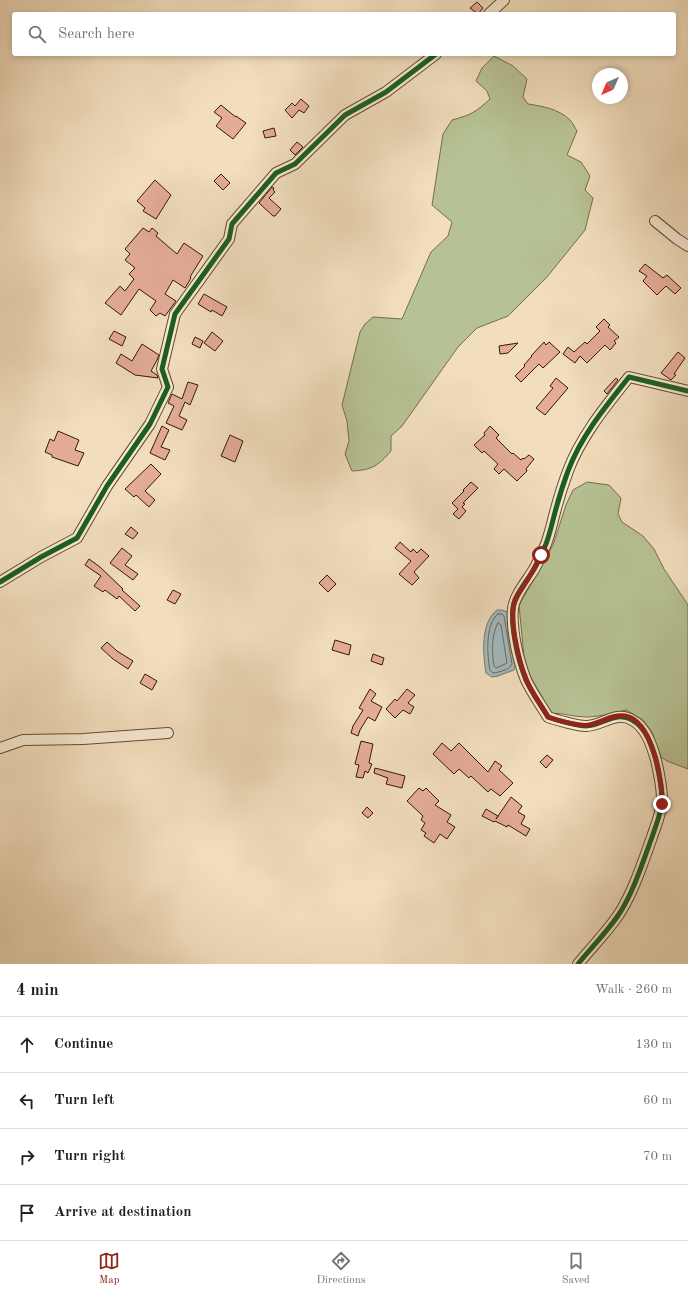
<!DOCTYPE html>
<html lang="en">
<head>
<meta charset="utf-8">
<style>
  :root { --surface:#fff; --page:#f2f2f2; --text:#202124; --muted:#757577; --line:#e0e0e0; --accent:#8f2418 }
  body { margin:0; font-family:"Old Standard TT",serif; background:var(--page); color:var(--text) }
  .compass { position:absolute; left:592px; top:68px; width:36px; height:36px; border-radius:50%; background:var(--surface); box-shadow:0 2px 6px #0003; rotate:224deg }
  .stop { position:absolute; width:12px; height:12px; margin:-9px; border:3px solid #8f2418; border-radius:50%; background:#fff }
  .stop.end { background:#8f2418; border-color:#fff; box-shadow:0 1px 4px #0008 }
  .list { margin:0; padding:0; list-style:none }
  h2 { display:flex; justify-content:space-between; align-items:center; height:52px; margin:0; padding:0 16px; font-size:17px }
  h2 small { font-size:13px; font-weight:400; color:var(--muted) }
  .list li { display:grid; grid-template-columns:26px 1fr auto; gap:12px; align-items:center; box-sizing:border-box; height:56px; padding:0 16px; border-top:1px solid var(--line) }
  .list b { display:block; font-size:15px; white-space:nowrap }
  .list em { font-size:13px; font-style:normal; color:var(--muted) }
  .icon { flex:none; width:22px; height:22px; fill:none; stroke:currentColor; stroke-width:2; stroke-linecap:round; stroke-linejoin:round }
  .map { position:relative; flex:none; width:688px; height:964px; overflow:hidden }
  .search { position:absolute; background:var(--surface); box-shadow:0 2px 6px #0003; left:12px; right:12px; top:12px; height:44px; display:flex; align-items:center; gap:10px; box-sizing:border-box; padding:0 14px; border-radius:4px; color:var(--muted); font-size:15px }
  .sheet { height:276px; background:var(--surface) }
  nav { display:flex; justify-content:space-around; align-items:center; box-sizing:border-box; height:56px; border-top:1px solid var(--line); background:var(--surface); font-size:11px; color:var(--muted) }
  nav a { display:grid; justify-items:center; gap:2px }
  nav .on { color:var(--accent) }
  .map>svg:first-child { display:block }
</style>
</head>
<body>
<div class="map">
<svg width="688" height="964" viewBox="0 0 688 964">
  <rect width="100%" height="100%" fill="#f2debd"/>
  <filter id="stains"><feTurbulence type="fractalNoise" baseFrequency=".005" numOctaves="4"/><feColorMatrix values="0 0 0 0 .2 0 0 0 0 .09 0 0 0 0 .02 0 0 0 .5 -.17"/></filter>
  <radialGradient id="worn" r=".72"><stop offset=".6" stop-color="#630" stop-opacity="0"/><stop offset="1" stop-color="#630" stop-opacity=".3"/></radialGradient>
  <g fill="#b7c294" stroke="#766d4a">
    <path d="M494,56L513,66L527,79L523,97L528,104C542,106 559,109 570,120C573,123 575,128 577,131L567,155L581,162L590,176L585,190L593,198L585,230L547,277L508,316L477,328L458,347L402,426L391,436V451C378,466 372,470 352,471L345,454L349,441L347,421L342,405L360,332L365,324L373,317L402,319L431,252L448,236L452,222L432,205L443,134L452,120C471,115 476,112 490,99L487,91L476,81L482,68Z"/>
    <path d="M587,482L609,485L621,498L618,514L622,522L643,536L654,549L664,569L688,605V769L667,761L661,757L652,732L643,720L626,710C613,713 599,717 586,717C574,717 563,713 551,713L525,667L519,605L553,545L566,505L573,490Z"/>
  </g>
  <path fill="#a2b9bd" stroke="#777971" d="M497,610H502L508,612L516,664L514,670L498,676L492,677L486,673C483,655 480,623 497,610Z"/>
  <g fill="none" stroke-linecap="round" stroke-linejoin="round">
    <g stroke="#6c685e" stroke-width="1">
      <path d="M498,614H502L504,616L512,664C509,670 500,672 493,673L490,670C487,655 485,624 498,614Z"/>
      <path d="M498,623L501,625L507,663L503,665L496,668L494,666C492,653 491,635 498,623Z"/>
    </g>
  </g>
  <g fill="#e4ac97" stroke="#361800">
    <path d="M477,2L483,8L478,14L470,8Z"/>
    <path d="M301,99L309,106L304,113L299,110L292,118L285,110L292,103L295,106Z"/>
    <path d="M221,105L232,114L236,117V116L246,123L233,139L216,126L222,118L214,112Z"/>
    <path d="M274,128L276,136L265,138L263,131Z"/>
    <path d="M297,142L303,147L295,155L290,150Z"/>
    <path d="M221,174L230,183L223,190L214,181Z"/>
    <path d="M155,180L171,195L156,219L143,211L145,208L137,201Z"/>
    <path d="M272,187L274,188L273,190L275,192L269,198L281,209L275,216H273L259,203Z"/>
    <path d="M143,228L149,232L152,228L158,233L156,236L177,254L184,243L203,256L190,277L191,278L185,288L173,280L165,294L176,301L165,316L160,313L156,316L150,310L156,301L139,289L121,315L105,303L120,286L125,291L134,279L129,274L135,268L125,260L130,254L125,249Z"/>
    <path d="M645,264L663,278L667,275L681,288L675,294L666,286L657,295L643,281L647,276L639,271Z"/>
    <path d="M204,294L227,307L222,316L212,310L211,312L198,304Z"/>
    <path d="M604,319L610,325L608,327L619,337L614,341L616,343L610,350L605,345L587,363L580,356L575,363L563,354L568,347L574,352L585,342L587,344L600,331L596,327Z"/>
    <path d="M114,331L126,337L122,346L109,339Z"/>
    <path d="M212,332L223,341L215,351L204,343Z"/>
    <path d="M195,337L203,341L200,348L192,344Z"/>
    <path d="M544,342L546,345L549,342L560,352L543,368L539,364L521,382L515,376L525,366L524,365L532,356H531Z"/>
    <path d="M518,343L508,353L500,354L499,346Z"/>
    <path d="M142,344L159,355L157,360L151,371L157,375L158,378L135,375L116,363L121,354L132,361Z"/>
    <path d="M678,352L685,358L674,374L676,375L671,380L661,373Z"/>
    <path d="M556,378L568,388L545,415L536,408L553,388L550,386Z"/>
    <path d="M616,378L618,380L607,394L604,391Z"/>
    <path d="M188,382L198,385L190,405L185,402L179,416L187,420L182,430L166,423L174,406L168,403L172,394L182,399Z"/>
    <path d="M162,426L169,430L161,447L170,450L165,460L150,453Z"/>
    <path d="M490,426L499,435L496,438L512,454L513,453L521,460L523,458L524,459L529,455L534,459L526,469L527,471L517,481L504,469L499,474L494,469L498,464L484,451L482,453L474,445L485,435L484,433Z"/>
    <path d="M58,431L79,440L75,450L84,453L78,466L52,457V455L45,452L50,439L54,441Z"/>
    <path d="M230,435L243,441L235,462L221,456Z"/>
    <path d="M151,464L161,474L145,491L155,500L149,507L136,495L134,497L125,489Z"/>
    <path d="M471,482L478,488L463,503L465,504L462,507L466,511L459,519L453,514L458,509L452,503L464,491L463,490Z"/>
    <path d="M131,527L138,533L133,539L125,534Z"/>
    <path d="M400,542L411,552L413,549L417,553L421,549L429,556L414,572L419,578L412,585L399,574L411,561L395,548Z"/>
    <path d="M122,548L132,556L125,565L138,574L133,580L110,563Z"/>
    <path d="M89,559L100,567L123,589L122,590L140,606L135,611L119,596L117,599L105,590L103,592L94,586L101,576L85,565Z"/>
    <path d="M327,575L336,584L328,592L319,583Z"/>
    <path d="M173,590L181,594L175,604L167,600Z"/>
    <path d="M335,640L351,645L349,655L332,650Z"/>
    <path d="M107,642L117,651L133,661L128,669L113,659L101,648Z"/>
    <path d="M373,654L384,658L382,665L371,661Z"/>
    <path d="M145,674L157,681L152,690L140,683Z"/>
    <path d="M370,689L376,694L371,701L382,707L375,721L368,717L360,730L358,736L351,733L353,726L363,710L359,708Z"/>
    <path d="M407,689L415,695L408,703L414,707L410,714L403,710L395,718L386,709L395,699L397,701Z"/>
    <path d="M361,741L373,744L369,763L372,764L368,773L365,771L363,778L356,777L359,765L355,764Z"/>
    <path d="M442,743L451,751L459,743L488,772L495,761L502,766L499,770L513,783L500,796L491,789L488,792L471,776L469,778L459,769L454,774L433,754Z"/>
    <path d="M547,755L553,760L546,768L540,762Z"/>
    <path d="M375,768L405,776L402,788L386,784L388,778L374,773Z"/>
    <path d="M419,788L423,791L426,788L439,801L435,805L451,815L447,822L455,827L447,839L440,834L434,843L424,836L426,833L421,830L425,823L421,820L423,816L407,801Z"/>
    <path d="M511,797L522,806L518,812L525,816L521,824L530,829L526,836L508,825L507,827L495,821L494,822L482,816L486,809L498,816L496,819Z"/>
    <path d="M367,807L373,813L368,818L362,813Z"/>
  </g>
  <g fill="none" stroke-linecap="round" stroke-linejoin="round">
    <g stroke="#654a2f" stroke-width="12">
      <g id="minor">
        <path d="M489,14L504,0"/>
        <path d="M655,221L677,239L688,246"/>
        <path d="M0,582L41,557L77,538L107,486L150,424L168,387L162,369L175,314L229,239L232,224L276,173L295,164L345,115L386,92L436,54"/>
        <path d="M0,748L23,740L83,739L168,733"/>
        <path d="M578,964C591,948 605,934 617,917C632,896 643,862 652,837C656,825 662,812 662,799C662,786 659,773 656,760C652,746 646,727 632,720C616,710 602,726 586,726C578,726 556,720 548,717C541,705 532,693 526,680C518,660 511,630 513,608C515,595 526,582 533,571C538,563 542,553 546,544C549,536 551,528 553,520C557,504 562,487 568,471C581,436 606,406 629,377L688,391"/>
      </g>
    </g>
    <use href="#minor" stroke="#f7ead4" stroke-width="10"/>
    <g stroke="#f7ead4" stroke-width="8">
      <g id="cycleway">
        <path d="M0,582L41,557L77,538L107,486L150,424L168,387L162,369L175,314L229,239L232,224L276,173L295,164L345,115L386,92L436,54"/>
        <path d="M578,964C591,948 605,934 617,917C632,896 643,862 652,837C656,825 662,812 662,799C662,786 659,773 656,760C652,746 646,727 632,720C616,710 602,726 586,726C578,726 556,720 548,717C541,705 532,693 526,680C518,660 511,630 513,608C515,595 526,582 533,571C538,563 542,553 546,544C549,536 551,528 553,520C557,504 562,487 568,471C581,436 606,406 629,377L688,391"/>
      </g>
    </g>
    <use href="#cycleway" stroke="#1b5e20" stroke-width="5"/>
  </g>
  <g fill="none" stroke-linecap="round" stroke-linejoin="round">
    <path stroke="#8f2418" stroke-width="5" d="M541,555C536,565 531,575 524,585C521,590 517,595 515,600C508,618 519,662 526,679C531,692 541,705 548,717C556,720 581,727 589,725C601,723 612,714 625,716C652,720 663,782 662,804"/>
  </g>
  <rect width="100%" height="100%" filter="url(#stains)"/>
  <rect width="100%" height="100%" fill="url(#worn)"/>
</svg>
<svg class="compass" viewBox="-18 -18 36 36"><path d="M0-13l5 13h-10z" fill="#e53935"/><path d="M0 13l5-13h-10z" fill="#757577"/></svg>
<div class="stop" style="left:541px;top:555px"></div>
<div class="stop end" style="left:662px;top:804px"></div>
<div class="search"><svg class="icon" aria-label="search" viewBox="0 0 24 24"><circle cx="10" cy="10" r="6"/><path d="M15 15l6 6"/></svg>Search here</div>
</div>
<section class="sheet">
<h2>4 min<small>Walk · 260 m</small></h2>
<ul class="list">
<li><svg class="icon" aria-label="ahead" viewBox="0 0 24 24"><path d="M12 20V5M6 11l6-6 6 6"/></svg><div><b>Continue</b></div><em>130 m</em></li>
<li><svg class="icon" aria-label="left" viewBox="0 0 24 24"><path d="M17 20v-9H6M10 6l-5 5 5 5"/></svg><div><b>Turn left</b></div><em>60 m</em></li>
<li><svg class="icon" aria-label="right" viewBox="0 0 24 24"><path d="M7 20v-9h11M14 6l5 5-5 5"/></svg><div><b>Turn right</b></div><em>70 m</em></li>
<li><svg class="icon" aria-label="arrive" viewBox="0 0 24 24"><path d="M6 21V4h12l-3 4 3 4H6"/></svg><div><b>Arrive at destination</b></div></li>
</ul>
</section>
<nav>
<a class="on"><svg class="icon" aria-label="map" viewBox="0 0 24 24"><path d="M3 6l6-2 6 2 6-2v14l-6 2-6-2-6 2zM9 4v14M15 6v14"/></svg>Map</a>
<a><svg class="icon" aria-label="directions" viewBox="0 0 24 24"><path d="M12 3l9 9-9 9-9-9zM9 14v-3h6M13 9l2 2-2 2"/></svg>Directions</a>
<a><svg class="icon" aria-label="saved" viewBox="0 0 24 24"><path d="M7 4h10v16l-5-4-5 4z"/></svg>Saved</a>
</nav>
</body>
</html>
